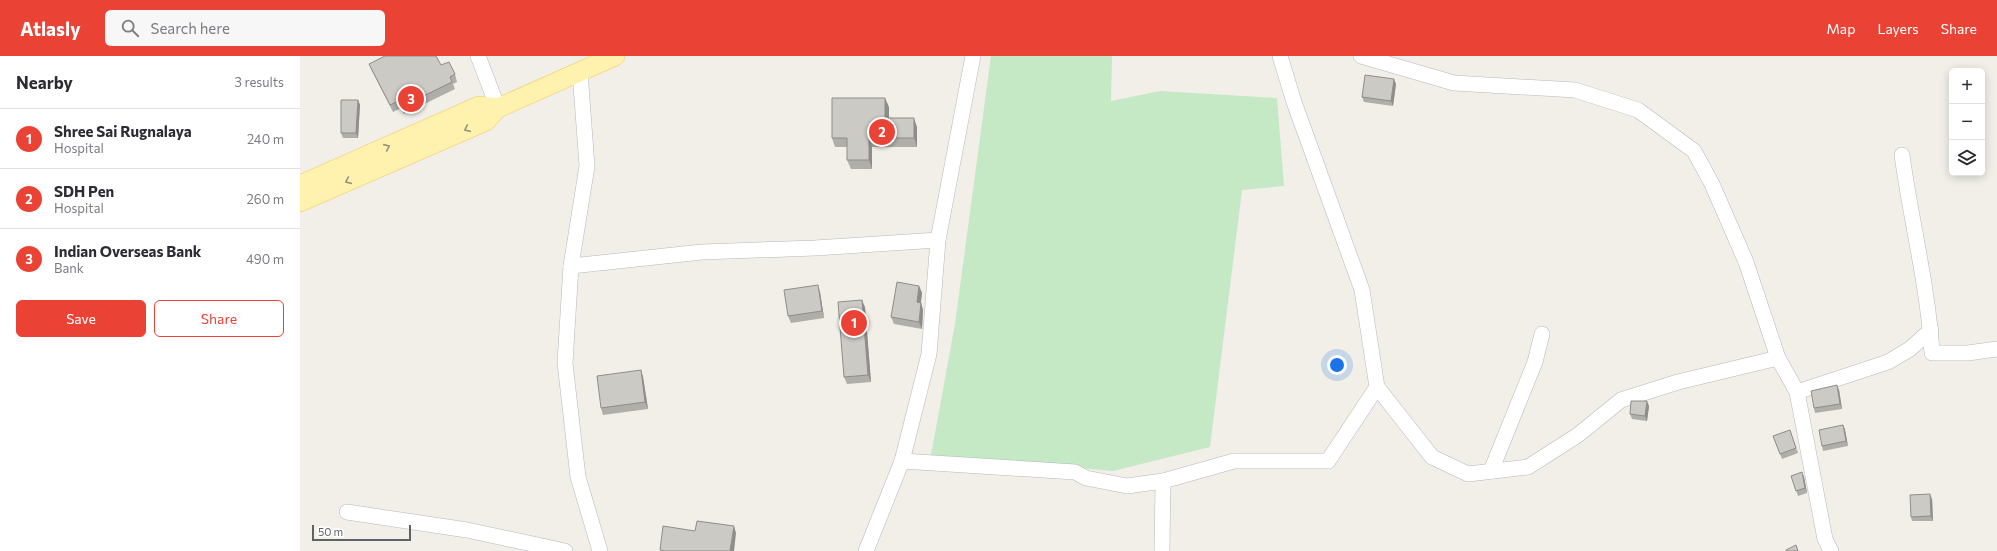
<!DOCTYPE html>
<html lang="en">
<head>
<meta charset="utf-8">
<style>
  :root { --surface:#fff; --page:#f7f7f7; --text:#2b2b33; --muted:#7c7c81; --line:#e1e1e2; --accent:#ea4335 }
  body { margin:0; font-family:Commissioner,sans-serif; background:var(--page); color:var(--text) }
  .controls { position:absolute; right:12px; top:12px; display:grid; overflow:hidden; border-radius:6px; box-shadow:0 2px 10px #0003 }
  .controls button { width:36px; height:36px; display:grid; place-items:center; padding:0; border:0; border-bottom:1px solid var(--line); background:var(--surface); color:var(--text); font:20px sans-serif }
  .scale { position:absolute; left:12px; bottom:10px; width:99px; box-sizing:border-box; padding-left:4px; border:2px solid #5f6368; border-top:0; font-size:11px; line-height:14px; white-space:nowrap; color:#5f6368; -webkit-text-stroke:3px #fff; paint-order:stroke }
  .you { position:absolute; left:1037px; top:309px; width:14px; height:14px; margin:-10px; border:3px solid #fff; border-radius:50%; background:#1a73e8; box-shadow:0 0 0 6px #1a73e833 }
  .badge { display:grid; place-items:center; width:26px; height:26px; border-radius:50%; background:var(--accent); color:#fff; font-size:13px; font-weight:700 }
  .pin { position:absolute; translate:-50% -50%; border:2px solid #fff; box-shadow:0 1px 4px #0006 }
  .list { margin:0; padding:0; list-style:none }
  h2 { display:flex; justify-content:space-between; align-items:center; height:52px; margin:0; padding:0 16px; font-size:17px }
  h2 small { font-size:13px; font-weight:400; color:var(--muted) }
  .list li { display:grid; grid-template-columns:26px 1fr auto; gap:12px; align-items:center; box-sizing:border-box; height:60px; padding:0 16px; border-top:1px solid var(--line) }
  .list b { display:block; font-size:15px; white-space:nowrap }
  .list p { margin:0; font-size:13px; white-space:nowrap; color:var(--muted) }
  .list em { font-size:13px; font-style:normal; color:var(--muted) }
  .actions { display:flex; gap:8px; padding:12px 16px }
  .actions a { flex:1; padding:9px 0; border:1px solid var(--accent); border-radius:6px; text-align:center; font-size:14px; color:var(--accent) }
  .actions .main { background:var(--accent); color:#fff }
  .icon { flex:none; width:22px; height:22px; fill:none; stroke:currentColor; stroke-width:2; stroke-linecap:round; stroke-linejoin:round }
  .map { position:relative; flex:none; width:1697px; height:495px; overflow:hidden }
  header { display:flex; align-items:center; gap:24px; box-sizing:border-box; height:56px; padding:0 20px; background:var(--accent); color:#fff }
  header strong { font-size:19px }
  nav { display:flex; gap:22px; margin-inline-start:auto; font-size:14px }
  .search { width:280px; height:36px; background:var(--page); display:flex; align-items:center; gap:10px; box-sizing:border-box; padding:0 14px; border-radius:6px; color:var(--muted); font-size:15px }
  main { display:flex }
  aside { flex:1; background:var(--surface) }
  .map>svg:first-child { display:block }
</style>
</head>
<body>
<header>
<strong>Atlasly</strong>
<div class="search"><svg class="icon" aria-label="search" viewBox="0 0 24 24"><circle cx="10" cy="10" r="6"/><path d="M15 15l6 6"/></svg>Search here</div>
<nav><a>Map</a><a>Layers</a><a>Share</a></nav>
</header>
<main>
<aside>
<h2>Nearby<small>3 results</small></h2>
<ul class="list">
<li><span class="badge">1</span><div><b>Shree Sai Rugnalaya</b><p>Hospital</p></div><em>240 m</em></li>
<li><span class="badge">2</span><div><b>SDH Pen</b><p>Hospital</p></div><em>260 m</em></li>
<li><span class="badge">3</span><div><b>Indian Overseas Bank</b><p>Bank</p></div><em>490 m</em></li>
</ul>
<div class="actions"><a class="main">Save</a><a>Share</a></div>
</aside>
<div class="map">
<svg width="1697" height="495" viewBox="0 0 1697 495">
  <rect width="100%" height="100%" fill="#f1efe8"/>
  <path fill="#c5e8c5" d="M691,0H812L811,45L860,35L977,42L984,130L942,134L910,391L813,415L631,399L655,268Z"/>
  <g fill="none" stroke-linecap="round" stroke-linejoin="round">
    <g stroke="#b5b8bc" stroke-width="16">
      <g id="minor">
        <path d="M178,0L198,52"/>
        <path d="M980,0L994,46L1062,234L1077,331L1132,401L1168,418L1228,411L1278,379L1321,344L1378,326L1478,302L1446,206L1412,128L1394,95L1338,54L1275,34L1154,27L1061,0"/>
        <path d="M280,16L287,110L271,210L265,307L278,421L300,495"/>
        <path d="M1602,99C1611,165 1628,230 1632,297H1668L1697,293"/>
        <path d="M271,210L402,196L515,192L638,184"/>
        <path d="M1478,302L1497,336L1588,306L1610,293L1631,274"/>
        <path d="M1497,336L1525,483L1531,495"/>
        <path d="M602,405L775,416L786,422L827,430L863,425L934,405H1028L1077,331"/>
        <path d="M1191,415L1235,306L1242,278"/>
        <path d="M47,456L167,474L265,495"/>
        <path d="M566,495L602,405L629,298L638,184L673,0"/>
        <path d="M862,495L863,425"/>
      </g>
    </g>
    <g stroke="#f2c960" stroke-width="20">
      <g id="major">
        <path d="M0,129L179,50L198,52"/>
        <path d="M0,146L186,65L198,52L315,0"/>
      </g>
    </g>
    <use href="#minor" stroke="#fff" stroke-width="15"/>
    <use href="#major" stroke="#fff2af" stroke-width="19"/>
  </g>
  <g fill="#afaea9">
    <path d="M69,8L141,9L155,18L157,26L153,28L155,33L104,58L101,52L93,56L72,15Z"/>
    <path d="M1096,28L1093,50L1064,46L1062,41Z"/>
    <path d="M58,44L60,49L58,82H43L41,77Z"/>
    <path d="M589,51V62L617,71V91H572V113H551L547,104V91H535L532,82Z"/>
    <path d="M619,230L622,237L621,246L623,254L622,273L594,268L591,261Z"/>
    <path d="M520,236L524,262L491,267L488,260Z"/>
    <path d="M565,251L571,326L547,328L544,321Z"/>
    <path d="M341,314L343,321L348,353L303,359L301,352Z"/>
    <path d="M1539,334L1542,353L1515,357L1514,352Z"/>
    <path d="M1349,350L1347,365L1332,363L1330,358Z"/>
    <path d="M1543,369L1545,374L1548,390L1523,395L1522,390Z"/>
    <path d="M1490,374L1498,397L1482,403L1473,380Z"/>
    <path d="M1491,420L1504,421L1507,437L1498,440Z"/>
    <path d="M1632,443L1633,465H1612L1611,461Z"/>
  </g>
  <g fill="#8f8d8a">
    <path d="M1094,23L1096,28L1093,50L1091,45Z"/>
    <path d="M585,42L589,51V71L585,62Z"/>
    <path d="M58,44L60,49L58,82L56,77Z"/>
    <path d="M614,62L617,71V91L614,82Z"/>
    <path d="M569,82L572,91V113L569,104Z"/>
    <path d="M518,229L520,236L524,262L522,255Z"/>
    <path d="M619,230L622,237L620,253L617,246Z"/>
    <path d="M562,244L565,251L571,326L568,319Z"/>
    <path d="M621,247L623,254L622,273L619,266Z"/>
    <path d="M341,314L343,321L348,353L345,346Z"/>
    <path d="M1537,329L1539,334L1542,353L1540,348Z"/>
    <path d="M1347,345L1349,350L1347,365L1345,360Z"/>
    <path d="M1543,369L1545,374L1548,390L1546,385Z"/>
    <path d="M1502,416L1504,421L1507,437L1505,432Z"/>
    <path d="M1630,438L1632,443L1633,465L1631,460Z"/>
    <path d="M434,470L436,477L434,495H430Z"/>
  </g>
  <g fill="#cccac5" stroke="#8f8d8a">
    <path d="M85,0H136L141,9L149,6L155,18L150,21L152,26L101,51L98,45L90,49L69,8Z"/>
    <path d="M1065,19L1094,23L1091,45L1062,41Z"/>
    <path d="M532,42H585V62H614V82H569V104H547V82H532Z"/>
    <path d="M41,44H58L56,77H41Z"/>
    <path d="M597,226L619,230L617,246L621,247L619,266L591,261Z"/>
    <path d="M518,229L522,255L488,260L484,234Z"/>
    <path d="M562,244L568,319L544,321L538,246Z"/>
    <path d="M341,314L345,346L301,352L297,320Z"/>
    <path d="M1537,329L1540,348L1514,352L1511,335Z"/>
    <path d="M1331,345H1347L1345,360L1330,358Z"/>
    <path d="M1543,369L1546,385L1522,390L1519,374Z"/>
    <path d="M1490,374L1496,392L1480,398L1473,380Z"/>
    <path d="M1502,416L1505,432L1496,435L1491,420Z"/>
    <path d="M1630,438L1631,460L1611,461L1610,439Z"/>
    <path d="M397,465L434,470L430,495H365L360,494L363,470L395,475Z"/>
    <path d="M1496,489L1498,495H1486V494Z"/>
  </g>
  <defs><path id="oneway-chevron" d="M-2-3.5L2.5 0L-2 3.5" fill="none" stroke-width="1.6" stroke-linecap="round" stroke-linejoin="round"/></defs>
  <g stroke="#979581">
    <use href="#oneway-chevron" transform="translate(167 73) rotate(156)"/>
    <use href="#oneway-chevron" transform="translate(87 91) rotate(-24)"/>
    <use href="#oneway-chevron" transform="translate(48 125) rotate(156)"/>
  </g>
</svg>
<div class="controls">
<button>+</button>
<button>−</button>
<button><svg class="icon" aria-label="layers" viewBox="0 0 24 24"><path d="M12 4l9 5-9 5-9-5zM3 14l9 5 9-5"/></svg></button>
</div>
<div class="scale">50 m</div>
<div class="you"></div>
<div class="pin badge" style="left:554px;top:267px">1</div>
<div class="pin badge" style="left:582px;top:76px">2</div>
<div class="pin badge" style="left:111px;top:43px">3</div>
</div>
</main>
</body>
</html>
